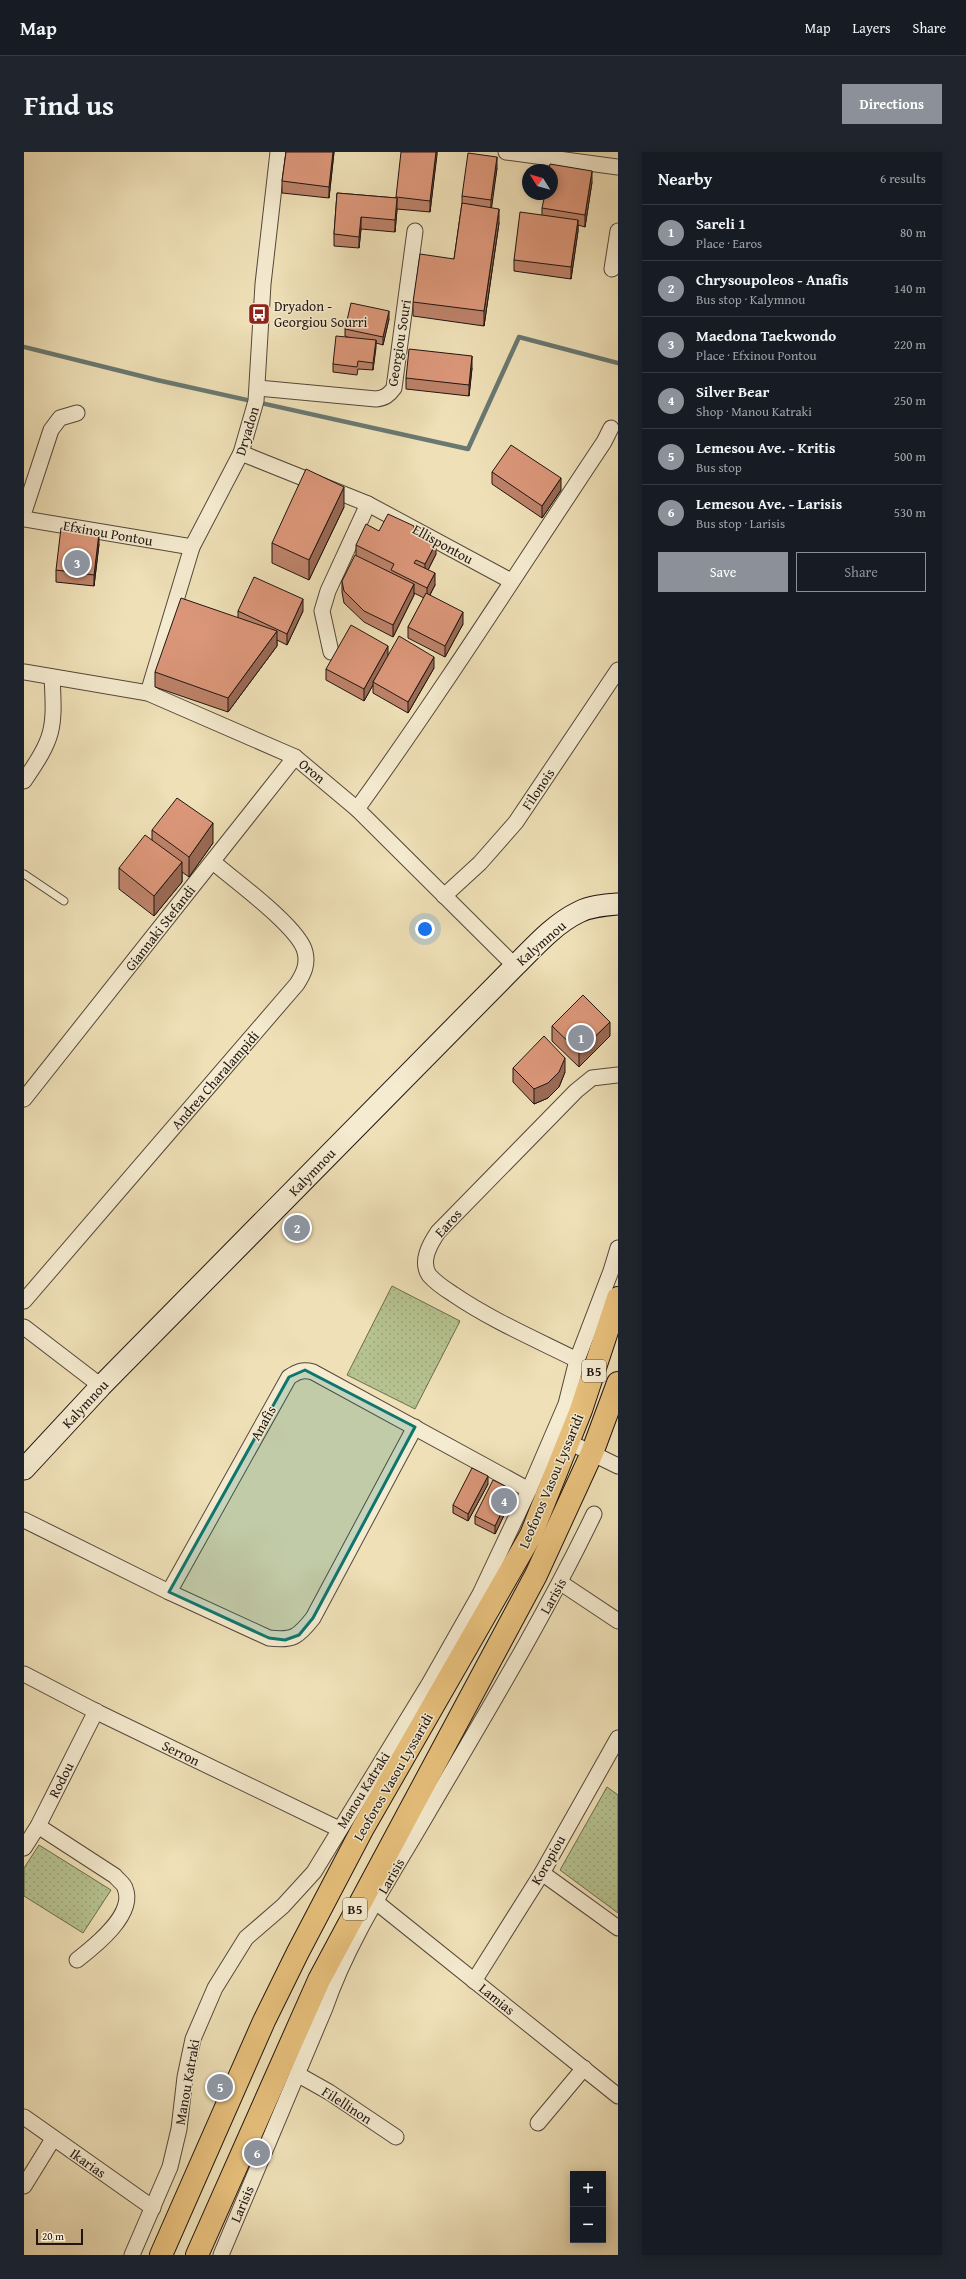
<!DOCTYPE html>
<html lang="en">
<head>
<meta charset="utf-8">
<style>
  :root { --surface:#171b24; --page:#20242c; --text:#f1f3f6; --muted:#9ea1a6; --line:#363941; --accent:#8c9099 }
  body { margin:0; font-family:"Gentium Book Plus",serif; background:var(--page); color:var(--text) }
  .controls { position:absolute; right:12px; bottom:12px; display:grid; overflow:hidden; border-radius:0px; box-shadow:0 2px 10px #0003 }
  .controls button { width:36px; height:36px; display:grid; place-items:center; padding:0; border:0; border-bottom:1px solid var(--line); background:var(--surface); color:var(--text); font:20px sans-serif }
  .compass { position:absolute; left:498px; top:12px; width:36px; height:36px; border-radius:50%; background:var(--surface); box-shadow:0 2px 10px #0003; rotate:307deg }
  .scale { position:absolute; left:12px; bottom:10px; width:47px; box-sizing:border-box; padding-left:4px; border:2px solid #201510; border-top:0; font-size:11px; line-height:14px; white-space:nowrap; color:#201510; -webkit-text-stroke:3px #f5ebd0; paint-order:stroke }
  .you { position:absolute; left:401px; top:777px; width:14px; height:14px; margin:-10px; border:3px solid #fff; border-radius:50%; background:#1a73e8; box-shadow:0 0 0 6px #1a73e833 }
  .badge { display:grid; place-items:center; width:26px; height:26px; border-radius:50%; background:var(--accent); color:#fff; font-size:13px; font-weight:700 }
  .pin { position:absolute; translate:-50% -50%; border:2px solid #fff; box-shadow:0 1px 4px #0006 }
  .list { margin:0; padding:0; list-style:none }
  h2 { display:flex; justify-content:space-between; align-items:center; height:52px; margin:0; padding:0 16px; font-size:17px }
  h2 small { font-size:13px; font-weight:400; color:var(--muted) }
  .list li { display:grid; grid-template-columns:26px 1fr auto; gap:12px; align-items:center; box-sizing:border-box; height:56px; padding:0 16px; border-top:1px solid var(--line) }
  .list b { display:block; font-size:15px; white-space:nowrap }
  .list p { margin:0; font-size:13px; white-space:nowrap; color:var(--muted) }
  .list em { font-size:13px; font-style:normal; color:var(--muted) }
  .actions { display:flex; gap:8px; padding:12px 16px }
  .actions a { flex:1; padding:9px 0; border:1px solid var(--accent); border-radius:0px; text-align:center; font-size:14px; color:var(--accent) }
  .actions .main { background:var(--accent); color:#fff }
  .map { position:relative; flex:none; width:594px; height:2103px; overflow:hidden; border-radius:0px }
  header { display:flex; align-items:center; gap:24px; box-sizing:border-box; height:56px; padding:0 20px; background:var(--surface); border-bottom:1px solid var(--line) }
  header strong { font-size:19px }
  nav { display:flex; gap:22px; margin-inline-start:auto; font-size:14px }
  .intro { display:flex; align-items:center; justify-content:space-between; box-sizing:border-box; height:96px; padding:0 24px }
  h1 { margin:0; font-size:28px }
  .button { padding:10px 18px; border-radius:0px; background:var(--accent); color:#fff; font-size:14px; font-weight:700 }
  main { display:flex; gap:24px; padding:0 24px }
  aside { flex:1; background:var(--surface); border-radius:0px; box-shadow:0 2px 10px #0003 }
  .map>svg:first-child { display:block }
</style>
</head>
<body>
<header>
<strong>Map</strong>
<nav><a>Map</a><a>Layers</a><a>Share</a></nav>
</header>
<div class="intro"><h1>Find us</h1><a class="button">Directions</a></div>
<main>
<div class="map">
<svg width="594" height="2103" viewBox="0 0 594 2103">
  <defs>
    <pattern id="park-dots" width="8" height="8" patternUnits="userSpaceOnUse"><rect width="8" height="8" fill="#b6c391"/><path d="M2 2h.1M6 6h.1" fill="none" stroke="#9ca77c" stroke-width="1.8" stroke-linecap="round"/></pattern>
  </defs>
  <rect width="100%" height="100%" fill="#efe0b7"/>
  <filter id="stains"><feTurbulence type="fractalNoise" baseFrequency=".005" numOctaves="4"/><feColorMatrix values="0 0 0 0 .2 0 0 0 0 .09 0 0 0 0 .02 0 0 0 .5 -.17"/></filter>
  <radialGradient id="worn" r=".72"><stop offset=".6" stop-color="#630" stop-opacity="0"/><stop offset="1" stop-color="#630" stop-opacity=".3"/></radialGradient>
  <g fill="url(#park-dots)" stroke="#6b6c50">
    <path d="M368,1134L436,1169L391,1257L323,1223Z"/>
    <path d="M583,1635L594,1643V1761L536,1718Z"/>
    <path d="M15,1693L87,1738L59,1781L0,1744V1716Z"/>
  </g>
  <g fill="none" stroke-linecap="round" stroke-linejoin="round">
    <path stroke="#697972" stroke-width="4.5" d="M0,195L133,228L444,297L495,185L594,211"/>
    <g stroke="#54483a" stroke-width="9">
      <path id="lane" d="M0,722L40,749"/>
    </g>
    <g stroke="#54483a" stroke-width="17">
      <g id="street">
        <path d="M482,0L594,15"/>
        <path d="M588,117L594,79"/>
        <path d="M234,236L352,247C361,246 365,243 370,236L391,79"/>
        <path d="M217,301L344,352L487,429"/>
        <path d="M0,360L27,278L36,266L53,261"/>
        <path d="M0,367L168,395"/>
        <path d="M307,500L298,459L304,439L344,352"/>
        <path d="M0,520L124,541L271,605L333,657L491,814"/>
        <path d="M124,541L168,395L217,301L232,249L239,132L254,0"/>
        <path d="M0,629C30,585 31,578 28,525"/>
        <path d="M333,657C419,538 498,413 580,290L587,276"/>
        <path d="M420,744L456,711L492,670L594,518"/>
        <path d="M0,947L271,605"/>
        <path d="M0,1149L273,832C280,821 284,812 281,800C276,776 209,727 189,710"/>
        <path d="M0,1175L77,1234"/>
        <path d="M553,1208C511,1187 467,1168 429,1142C421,1137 411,1130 405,1123C396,1109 406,1092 414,1080L552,939L568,926L594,923"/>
        <path d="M545,1290L594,1314"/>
        <path d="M0,1368L145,1440L245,1486C269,1489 274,1485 289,1466L391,1275"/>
        <path d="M537,1431L594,1469"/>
        <path d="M145,1440L265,1225C273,1220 278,1217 289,1220L505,1338"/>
        <path d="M0,1522L75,1561L315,1677"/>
        <path d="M14,1674L91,1724C94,1728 100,1732 101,1736C112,1762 71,1794 53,1808"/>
        <path d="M0,1696L14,1674L72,1559"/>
        <path d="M518,1721L594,1776"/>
        <path d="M352,1750L594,1944"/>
        <path d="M450,1829L518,1721L594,1586"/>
        <path d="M273,1922L305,1940L372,1985"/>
        <path d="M0,1965L129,2056"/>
        <path d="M514,1971L560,1916"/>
        <path d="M0,2034L29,1987"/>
        <path d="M108,2103L146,2015L155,1977L161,1925L169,1887L191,1836L222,1786L259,1754L290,1720L405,1532L456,1442L505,1338L542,1252L553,1208L587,1119L594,1096"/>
        <path d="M197,2103L301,1856C324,1789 364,1729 399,1669C458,1568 519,1468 570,1362"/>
      </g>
    </g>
    <g stroke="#201510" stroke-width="23">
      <path id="secondary" d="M0,1317L77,1234L491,814C510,795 530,772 555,760C567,754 581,753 594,752"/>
    </g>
    <g stroke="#201510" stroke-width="24">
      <g id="primary">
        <path d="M137,2103L240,1869L274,1800L339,1676L507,1383L557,1258L594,1146"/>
        <path d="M173,2103L295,1828L512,1423L568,1301L594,1231"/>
      </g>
    </g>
    <use href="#lane" stroke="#f5ebd0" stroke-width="7"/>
    <use href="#street" stroke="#f5ebd0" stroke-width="15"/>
    <use href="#secondary" stroke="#f5ebd0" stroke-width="21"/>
    <use href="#primary" stroke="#e8c07c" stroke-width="22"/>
  </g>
  <g fill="#bd8269" stroke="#201510">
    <path d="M262,0H310L305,46L258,41V29Z"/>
    <path d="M413,0L406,60L373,57L371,80L337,77L335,96L310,94V82L313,41L372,46V45Z"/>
    <path d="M473,16L467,55L475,71L460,174L389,164V150L430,107L438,51V44Z"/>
    <path d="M568,30L561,75L554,73V79L547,127L490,119V108L518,63V56Z"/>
    <path d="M365,167L359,193L352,191L349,218L334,217L333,223L309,220V212L326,186L321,184V177Z"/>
    <path d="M448,216L445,244L382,237V226Z"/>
    <path d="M468,320L537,338L518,366L468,332Z"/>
    <path d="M320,355L285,428L248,411V391Z"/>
    <path d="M355,379H390L412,402L404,418L411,433L406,443L439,472L421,505L384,486V475L400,446L390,441V443L369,485L340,470L320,451L318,440V429L332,403V393Z"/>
    <path d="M75,392L70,434L32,430V418Z"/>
    <path d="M214,459H279L263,493L253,488V494L204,560L131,535V520L214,466Z"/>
    <path d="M364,504L410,516L384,561L349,541V533L340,549L302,528V517Z"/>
    <path d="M128,678L189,691L165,725L158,720V730L130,764L95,737V716L128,689Z"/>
    <path d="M528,874L586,884L555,915L528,889Z"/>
    <path d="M489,916L541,920L535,935L524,946L510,952L489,930Z"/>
    <path d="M464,1332L444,1369L429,1361V1353Z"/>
    <path d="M484,1355L471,1382L451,1372V1364Z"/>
  </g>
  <g fill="#9a6a55" stroke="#201510">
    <path d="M309,0H310L305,46V35Z"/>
    <path d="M412,0H413V3L406,60V49Z"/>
    <path d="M473,5V16L467,60V48Z"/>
    <path d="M568,19V30L561,75V63Z"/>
    <path d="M373,46V58L371,80V68Z"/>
    <path d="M475,57V71L460,174V159Z"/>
    <path d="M337,65V77L335,96V85Z"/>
    <path d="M554,68V79L547,127V115Z"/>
    <path d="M365,159V167L359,193V185Z"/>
    <path d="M352,188V196L349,218V211Z"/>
    <path d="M448,204V216L445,244V233Z"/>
    <path d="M537,326V338L518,366V354Z"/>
    <path d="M320,335V355L285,428V408Z"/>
    <path d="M75,381V392L70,434V423Z"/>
    <path d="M412,391V402L401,424V412Z"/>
    <path d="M411,421V433L403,448V436Z"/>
    <path d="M390,432V443L369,485V473Z"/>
    <path d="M279,447V459L263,493V482Z"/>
    <path d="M439,460V472L421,505V494Z"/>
    <path d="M253,479V494L204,560V546Z"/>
    <path d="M364,494V506L349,530V533L340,549V537Z"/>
    <path d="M410,505V516L384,561V550Z"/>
    <path d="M189,671V691L165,725V705Z"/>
    <path d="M158,710V730L130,764V744Z"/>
    <path d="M586,870V884L555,915V900Z"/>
    <path d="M541,906V920L535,935L524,946L510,952V937Z"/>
    <path d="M464,1324V1332L444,1369V1362Z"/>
    <path d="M484,1347V1355L471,1382V1374Z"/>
  </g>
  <g fill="#dc977a" stroke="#201510">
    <path d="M262,0H309L305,35L258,29Z"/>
    <path d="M377,0H412L406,49L372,45Z"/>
    <path d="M444,1L473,5L467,48L438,44Z"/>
    <path d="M526,12L568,19L561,63L518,56L521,42H528V18H525Z"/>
    <path d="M313,41L373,46L371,68L337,65L335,85L310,82Z"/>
    <path d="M438,51L475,57L460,159L389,150L396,102L430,107Z"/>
    <path d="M496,60L554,68L547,115L490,108Z"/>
    <path d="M327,151L365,159L359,185L321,177Z"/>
    <path d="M312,184L352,188L349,211L334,209L333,215L309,212Z"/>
    <path d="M385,197L448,204L445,233L382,226Z"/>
    <path d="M487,293L537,326L518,354L468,320Z"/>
    <path d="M282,317L320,335L285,408L248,391Z"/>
    <path d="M364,362L390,374V379L412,391L401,412L392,408L390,411L411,421L403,436L367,418L370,412L332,393L342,372L355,379Z"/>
    <path d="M37,376L75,381L70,423L32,418Z"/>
    <path d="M331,403L390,432L369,473L340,459L320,439L318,429Z"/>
    <path d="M230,425L279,447L263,482L214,459Z"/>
    <path d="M402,441L439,460L421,494L384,475Z"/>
    <path d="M157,446L253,479L204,546L131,520Z"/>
    <path d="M327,473L364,494L340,537L302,517Z"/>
    <path d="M375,484L410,505L384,550L349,530Z"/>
    <path d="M153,646L189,671L165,705L128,678Z"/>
    <path d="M121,683L158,710L130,744L95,716Z"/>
    <path d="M559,843L586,870L555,900L528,874Z"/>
    <path d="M520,884L541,906L535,920L524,931L510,937L489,916Z"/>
    <path d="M448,1316L464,1324L444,1362L429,1353Z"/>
    <path d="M469,1328L481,1334L484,1347L471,1374L451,1364Z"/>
  </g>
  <path fill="#0f766e" fill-opacity="0.2" stroke="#0f766e" stroke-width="3" stroke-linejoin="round" d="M281,1218L391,1275L289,1466L275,1483L261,1488L245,1486L145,1440L265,1225Z"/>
  <defs>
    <g id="bus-square" transform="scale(1.15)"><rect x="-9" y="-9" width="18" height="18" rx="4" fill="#8f2418" stroke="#f5ebd0"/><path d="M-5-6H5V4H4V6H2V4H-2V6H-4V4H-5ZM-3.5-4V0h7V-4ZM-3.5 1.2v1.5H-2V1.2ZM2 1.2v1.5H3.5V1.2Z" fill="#fff"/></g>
  </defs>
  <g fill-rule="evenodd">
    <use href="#bus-square" x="235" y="162"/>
  </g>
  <g text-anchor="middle" stroke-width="3" stroke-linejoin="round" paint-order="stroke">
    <g fill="#f5ebd0" stroke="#60554a" stroke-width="1">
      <rect x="558" y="1208" width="24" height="22" rx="3"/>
      <rect x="319" y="1746" width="24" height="22" rx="3"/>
    </g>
    <g font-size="13" font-weight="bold" fill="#201510">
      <text x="570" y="1224">B5</text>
      <text x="331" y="1762">B5</text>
    </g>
    <g font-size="14" fill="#201510" stroke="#f5ebd0" text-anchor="start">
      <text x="250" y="159">Dryadon -<tspan x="250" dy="16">Georgiou Sourri</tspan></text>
    </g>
    <g font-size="14" fill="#201510" stroke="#f5ebd0">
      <text transform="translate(375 191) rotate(-81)" y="5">Georgiou Souri</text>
      <text transform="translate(223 279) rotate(-73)" y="5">Dryadon</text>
      <text transform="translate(84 381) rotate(10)" y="5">Efxinou Pontou</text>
      <text transform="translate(419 392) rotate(29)" y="5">Ellispontou</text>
      <text transform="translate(288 619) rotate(40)" y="5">Oron</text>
      <text transform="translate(514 637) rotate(-56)" y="5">Filonois</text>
      <text transform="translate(136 776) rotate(-52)" y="5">Giannaki Stefandi</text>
      <text transform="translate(517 791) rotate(-41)" y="5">Kalymnou</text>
      <text transform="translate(191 928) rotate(-49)" y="5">Andrea Charalampidi</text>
      <text transform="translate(288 1020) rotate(-46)" y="5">Kalymnou</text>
      <text transform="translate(424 1071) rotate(-48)" y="5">Earos</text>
      <text transform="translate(61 1252) rotate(-47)" y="5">Kalymnou</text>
      <text transform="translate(239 1271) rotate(-61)" y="5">Anafis</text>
      <text transform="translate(527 1329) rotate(-67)" y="5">Leoforos Vasou Lyssaridi</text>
      <text transform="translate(529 1444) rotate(-61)" y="5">Larisis</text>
      <text transform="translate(157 1601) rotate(26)" y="5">Serron</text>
      <text transform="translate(369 1625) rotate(-60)" y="5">Leoforos Vasou Lyssaridi</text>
      <text transform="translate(37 1628) rotate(-63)" y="5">Rodou</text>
      <text transform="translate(339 1638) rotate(-58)" y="5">Manou Katraki</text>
      <text transform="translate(524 1708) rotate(-60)" y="5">Koropiou</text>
      <text transform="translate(367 1724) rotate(-60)" y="5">Larisis</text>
      <text transform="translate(473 1847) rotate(39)" y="5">Lamias</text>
      <text transform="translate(163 1930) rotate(-80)" y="5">Manou Katraki</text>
      <text transform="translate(323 1953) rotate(33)" y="5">Filellinon</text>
      <text transform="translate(64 2011) rotate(35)" y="5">Ikarias</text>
      <text transform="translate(218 2052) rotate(-67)" y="5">Larisis</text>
    </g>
  </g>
  <rect width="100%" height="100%" filter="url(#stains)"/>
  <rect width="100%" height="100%" fill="url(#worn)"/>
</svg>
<div class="controls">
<button>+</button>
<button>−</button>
</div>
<svg class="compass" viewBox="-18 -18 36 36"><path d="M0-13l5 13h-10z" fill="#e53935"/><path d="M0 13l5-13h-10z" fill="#9ea1a6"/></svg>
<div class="scale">20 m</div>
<div class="you"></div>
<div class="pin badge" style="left:557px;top:886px">1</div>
<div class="pin badge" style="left:273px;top:1076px">2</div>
<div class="pin badge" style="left:53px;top:411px">3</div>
<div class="pin badge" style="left:480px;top:1349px">4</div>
<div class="pin badge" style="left:196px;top:1935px">5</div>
<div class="pin badge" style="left:233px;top:2001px">6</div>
</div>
<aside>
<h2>Nearby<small>6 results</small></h2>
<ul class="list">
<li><span class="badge">1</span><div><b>Sareli 1</b><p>Place · Earos</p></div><em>80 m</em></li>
<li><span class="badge">2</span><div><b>Chrysoupoleos - Anafis</b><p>Bus stop · Kalymnou</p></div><em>140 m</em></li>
<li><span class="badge">3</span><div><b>Maedona Taekwondo</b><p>Place · Efxinou Pontou</p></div><em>220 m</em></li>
<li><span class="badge">4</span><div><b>Silver Bear</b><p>Shop · Manou Katraki</p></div><em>250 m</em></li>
<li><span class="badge">5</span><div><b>Lemesou Ave. - Kritis</b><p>Bus stop</p></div><em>500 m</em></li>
<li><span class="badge">6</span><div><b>Lemesou Ave. - Larisis</b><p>Bus stop · Larisis</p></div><em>530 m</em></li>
</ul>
<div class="actions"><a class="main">Save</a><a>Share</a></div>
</aside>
</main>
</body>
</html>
